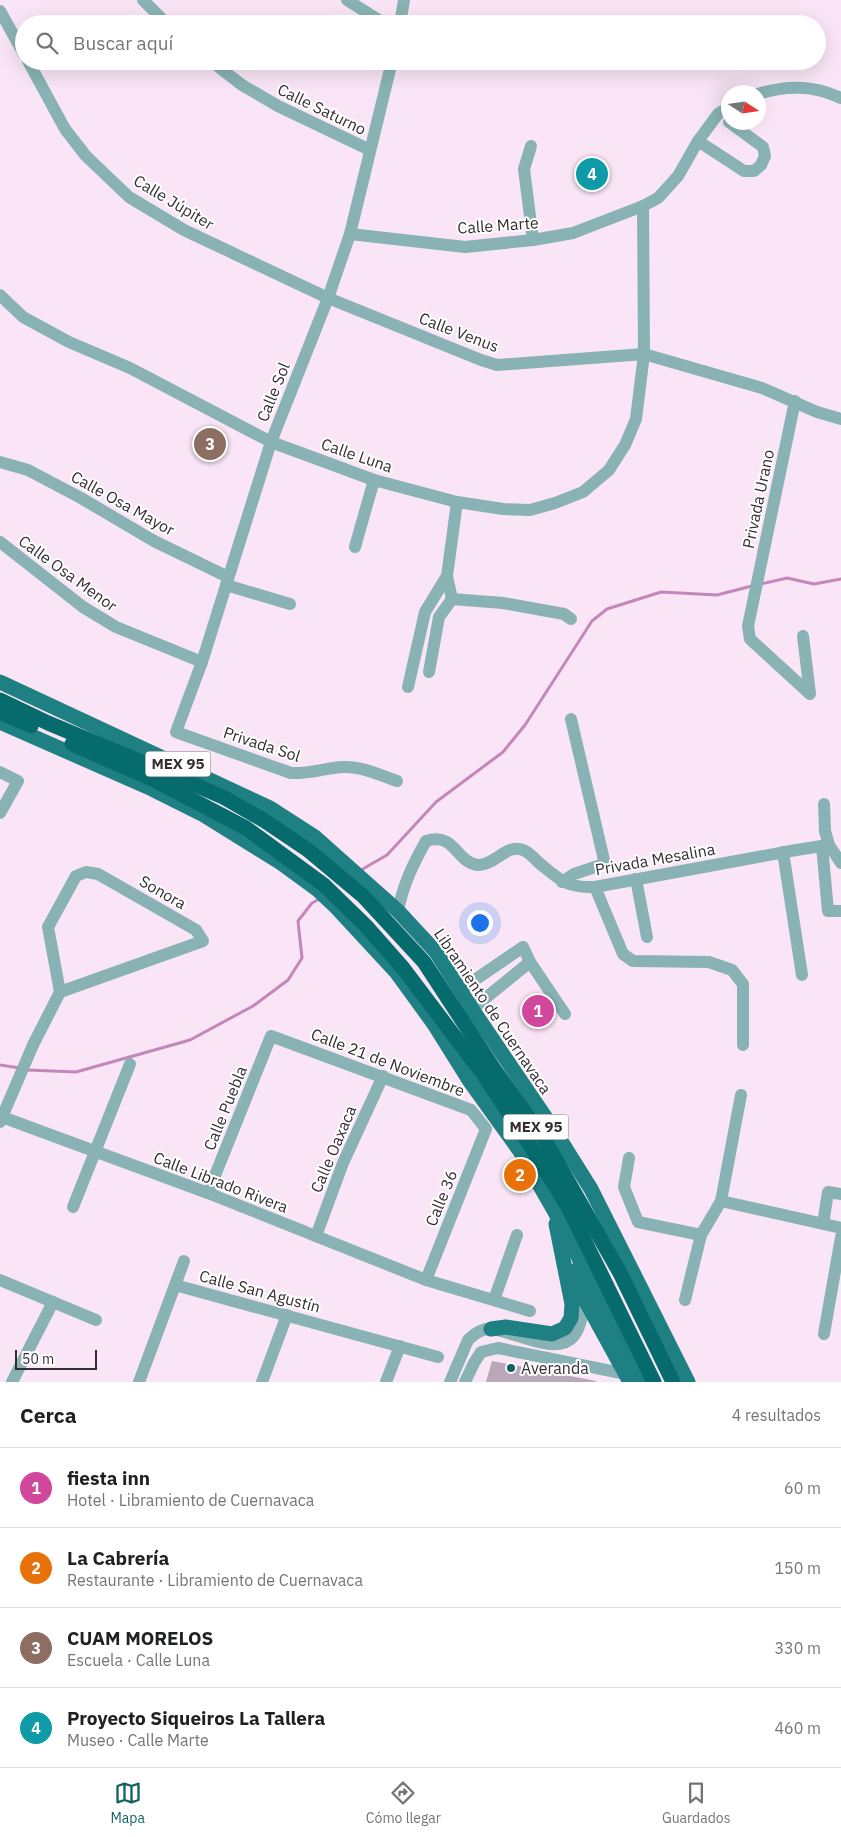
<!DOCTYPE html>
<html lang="es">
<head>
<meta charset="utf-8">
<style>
  :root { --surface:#fff; --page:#f6f6f6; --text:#202124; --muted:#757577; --line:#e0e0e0; --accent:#126265 }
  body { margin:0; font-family:"IBM Plex Sans",sans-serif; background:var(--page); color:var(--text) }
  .compass { position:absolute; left:721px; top:85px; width:45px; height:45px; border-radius:50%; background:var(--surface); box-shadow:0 5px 20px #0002; rotate:102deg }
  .scale { position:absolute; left:15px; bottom:12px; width:82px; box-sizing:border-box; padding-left:5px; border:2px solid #342d33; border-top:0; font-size:14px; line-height:18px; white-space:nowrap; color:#342d33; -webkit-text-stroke:4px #fff; paint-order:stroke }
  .you { position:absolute; left:479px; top:922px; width:18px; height:18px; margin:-12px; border:4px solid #fff; border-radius:50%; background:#1a73e8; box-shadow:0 0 0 8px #1a73e833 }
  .badge { display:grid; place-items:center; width:32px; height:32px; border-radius:50%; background:var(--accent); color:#fff; font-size:16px; font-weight:700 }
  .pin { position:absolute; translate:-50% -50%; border:2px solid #fff; box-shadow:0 1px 5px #0006 }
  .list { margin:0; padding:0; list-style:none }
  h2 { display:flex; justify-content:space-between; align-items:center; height:65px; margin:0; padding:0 20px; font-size:21px }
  h2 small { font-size:16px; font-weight:400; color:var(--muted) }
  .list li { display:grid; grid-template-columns:32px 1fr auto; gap:15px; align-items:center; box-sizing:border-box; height:80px; padding:0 20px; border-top:1px solid var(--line) }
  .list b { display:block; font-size:19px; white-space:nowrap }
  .list p { margin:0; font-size:16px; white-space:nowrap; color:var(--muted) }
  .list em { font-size:16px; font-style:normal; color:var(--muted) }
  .icon { flex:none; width:28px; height:28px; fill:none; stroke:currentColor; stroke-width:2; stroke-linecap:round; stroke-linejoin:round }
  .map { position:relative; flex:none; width:841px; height:1382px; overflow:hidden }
  .search { position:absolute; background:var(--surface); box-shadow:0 5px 20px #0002; left:15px; right:15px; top:15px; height:55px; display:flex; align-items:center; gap:12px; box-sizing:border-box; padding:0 18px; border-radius:28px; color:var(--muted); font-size:19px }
  .sheet { height:385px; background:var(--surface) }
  nav { display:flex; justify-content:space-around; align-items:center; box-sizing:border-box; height:70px; border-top:1px solid var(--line); background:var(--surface); font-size:14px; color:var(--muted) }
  nav a { display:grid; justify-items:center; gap:2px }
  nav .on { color:var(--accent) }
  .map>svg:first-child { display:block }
</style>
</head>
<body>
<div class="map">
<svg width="841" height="1382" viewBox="0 0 841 1382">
  <rect width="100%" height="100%" fill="#f9e5f5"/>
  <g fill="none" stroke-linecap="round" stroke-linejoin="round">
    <g stroke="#c487ba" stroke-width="3">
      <path d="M761,584L787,578L814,584L841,579"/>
      <path d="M361,870L387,855L436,802L503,752L525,725L592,621L607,609L661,592L717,595L752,586"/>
      <path d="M0,1065L20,1068"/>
      <path d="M27,1070L76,1072L190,1040L253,1006L288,980L302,958L298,921L312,903L321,898"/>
    </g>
  </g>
  <path fill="#baa8b6" d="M492,1361L596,1381V1382H486Z"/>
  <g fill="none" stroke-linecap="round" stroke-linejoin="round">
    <g stroke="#88b2b3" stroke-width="12">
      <path d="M143,0L167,24"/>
      <path d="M347,0L385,24"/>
      <path d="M0,11L24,54"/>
      <path d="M400,24L404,0"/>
      <path d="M28,61L65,129L86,156L129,197L184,230L328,298L481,360L497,365L644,354L762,388L817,412L841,419"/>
      <path d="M211,61L242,85L278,106L370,150"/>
      <path d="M392,61L350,234L328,298L271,442L202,662L176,732L291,773C309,774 325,768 343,767C361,766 380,775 397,781"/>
      <path d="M758,94C787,85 813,85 841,98"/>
      <path d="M698,141L744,171H754L761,165L765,156L763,147L729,122"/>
      <path d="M531,146L524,169L533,240"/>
      <path d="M350,234L465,247L533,240L573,233L643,206L658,198L678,176L698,141L718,114L728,108"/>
      <path d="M0,295L23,317L69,342L130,368L271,442L374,480L457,502L503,509L530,510L555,503L583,492L609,470L625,445L636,419L644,354L643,206"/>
      <path d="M795,401L748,626L750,639L810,694L803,636"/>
      <path d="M0,462L28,470L81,498L154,541L228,577"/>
      <path d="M0,542L83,607L116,627L202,662"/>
      <path d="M355,547L374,480"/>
      <path d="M447,576L452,599L503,603L564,614L571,619"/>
      <path d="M226,585L290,604"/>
      <path d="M429,672L439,617L452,599"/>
      <path d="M408,687L425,612L447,576L457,502"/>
      <path d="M0,772L18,781L0,813"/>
      <path d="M824,804L825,831L829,845"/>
      <path d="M822,846L829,845L841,863"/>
      <path d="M783,852L802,975"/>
      <path d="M86,872L98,874L196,930L203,941L60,992L48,927L76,876Z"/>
      <path d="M636,879L647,937"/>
      <path d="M562,882L574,874L601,865L604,860L571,719"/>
      <path d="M595,887L623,954L633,961L709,962L732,970L743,984V1045"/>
      <path d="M398,911C403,885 413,864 426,841C456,832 455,862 478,865C494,866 507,843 523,850C529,852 534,858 538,862C560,880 566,888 595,887L796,850L822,846L828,911H841"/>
      <path d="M530,962L565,1014"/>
      <path d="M460,990L523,947L530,962L472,1009"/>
      <path d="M2,1117L208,1193L426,1280L530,1311"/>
      <path d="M0,1122L33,1045L60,992"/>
      <path d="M629,1158L624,1187L638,1222L701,1235"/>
      <path d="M208,1193L271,1036L471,1110L486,1129L426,1280"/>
      <path d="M721,1201L841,1228"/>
      <path d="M73,1207L130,1064"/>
      <path d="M823,1224L828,1192L841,1194"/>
      <path d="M316,1236L343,1163L383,1076"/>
      <path d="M0,1280L96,1320"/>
      <path d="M175,1285L438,1357"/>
      <path d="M494,1300L517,1235"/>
      <path d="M685,1300L701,1235L721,1201L741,1095"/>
      <path d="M824,1334L841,1237"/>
      <path d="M12,1382L53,1302"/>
      <path d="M139,1382L184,1261"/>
      <path d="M262,1382L287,1315"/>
      <path d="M386,1382L400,1346"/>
      <path d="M450,1382L468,1340C474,1334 483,1328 492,1329C513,1331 557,1357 574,1336C581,1327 583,1311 585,1300"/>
      <path d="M465,1382L474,1363L481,1352L498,1348L626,1374"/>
    </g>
    <g stroke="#1f8083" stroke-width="15">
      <path d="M0,682L270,808L315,837L398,911L436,952L472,1009L554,1130L591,1189L688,1382"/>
      <path d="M0,722L152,789L202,814L281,863L318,890L335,906L397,973L434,1024L469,1080L520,1151L555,1212L643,1382"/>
      <path d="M573,1271L585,1300L630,1382"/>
      <path d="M491,1329L506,1327L552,1334L565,1328L571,1318L572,1304L556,1224"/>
    </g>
    <g stroke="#066b6d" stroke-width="15">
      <path d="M0,700L48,723L168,773L225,798L265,821L308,850L363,896L424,962L494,1069L544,1139L620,1273L673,1382"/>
      <path d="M0,712L31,726"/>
      <path d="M72,744L156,781L246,828L324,885L366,926L403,968L483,1074L532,1148L568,1207L654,1382"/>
    </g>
  </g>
  <circle fill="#126265" stroke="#fff" stroke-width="2" cx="511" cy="1368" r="5"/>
  <g text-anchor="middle" stroke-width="4" stroke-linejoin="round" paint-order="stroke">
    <g fill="#fff" stroke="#716c70" stroke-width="1">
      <rect x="145.5" y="751.5" width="65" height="25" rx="4"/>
      <rect x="503.5" y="1114.5" width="65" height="25" rx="4"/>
    </g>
    <g font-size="15" font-weight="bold" fill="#342d33">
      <text x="178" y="769">MEX 95</text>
      <text x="536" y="1132">MEX 95</text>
    </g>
    <g font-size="16" fill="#342d33" stroke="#fff">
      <text transform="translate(322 109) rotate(26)" y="6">Calle Saturno</text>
      <text transform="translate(174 202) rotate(31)" y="6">Calle Júpiter</text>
      <text transform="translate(498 225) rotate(-4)" y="6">Calle Marte</text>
      <text transform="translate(459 332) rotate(21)" y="6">Calle Venus</text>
      <text transform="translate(273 392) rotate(-68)" y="6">Calle Sol</text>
      <text transform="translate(357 455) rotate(19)" y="6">Calle Luna</text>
      <text transform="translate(758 499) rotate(-78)" y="6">Privada Urano</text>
      <text transform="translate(123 503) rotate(29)" y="6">Calle Osa Mayor</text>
      <text transform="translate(68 573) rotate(36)" y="6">Calle Osa Menor</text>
      <text transform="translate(262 744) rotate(18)" y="6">Privada Sol</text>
      <text transform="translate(655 859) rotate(-10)" y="6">Privada Mesalina</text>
      <text transform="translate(163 892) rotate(30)" y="6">Sonora</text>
      <text transform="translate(493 1011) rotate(56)" y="6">Libramiento de Cuernavaca</text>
      <text transform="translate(388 1062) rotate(21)" y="6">Calle 21 de Noviembre</text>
      <text transform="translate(225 1108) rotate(-68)" y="6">Calle Puebla</text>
      <text transform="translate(333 1149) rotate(-67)" y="6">Calle Oaxaca</text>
      <text transform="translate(221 1182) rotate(21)" y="6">Calle Librado Rivera</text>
      <text transform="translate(441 1198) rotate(-68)" y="6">Calle 36</text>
      <text transform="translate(260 1291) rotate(15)" y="6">Calle San Agustín</text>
    </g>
    <g font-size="16" fill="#342d33" stroke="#fff" text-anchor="start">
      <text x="521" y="1374">Averanda</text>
    </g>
  </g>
</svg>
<svg class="compass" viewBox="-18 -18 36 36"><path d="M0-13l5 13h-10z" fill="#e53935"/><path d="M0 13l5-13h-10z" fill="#757577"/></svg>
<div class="scale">50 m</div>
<div class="you"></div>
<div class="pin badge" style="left:538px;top:1011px;background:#d1479c">1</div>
<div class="pin badge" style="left:520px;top:1175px;background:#e8710a">2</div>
<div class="pin badge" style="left:210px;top:444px;background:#8d6e63">3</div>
<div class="pin badge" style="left:592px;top:174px;background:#0f9aa8">4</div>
<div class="search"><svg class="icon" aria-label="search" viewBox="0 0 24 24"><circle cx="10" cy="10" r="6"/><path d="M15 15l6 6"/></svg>Buscar aquí</div>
</div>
<section class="sheet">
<h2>Cerca<small>4 resultados</small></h2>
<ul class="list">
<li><span class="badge" style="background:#d1479c">1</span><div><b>fiesta inn</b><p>Hotel · Libramiento de Cuernavaca</p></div><em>60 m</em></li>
<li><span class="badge" style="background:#e8710a">2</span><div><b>La Cabrería</b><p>Restaurante · Libramiento de Cuernavaca</p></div><em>150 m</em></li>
<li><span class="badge" style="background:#8d6e63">3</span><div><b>CUAM MORELOS</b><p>Escuela · Calle Luna</p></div><em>330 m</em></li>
<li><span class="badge" style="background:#0f9aa8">4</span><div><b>Proyecto Siqueiros La Tallera</b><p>Museo · Calle Marte</p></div><em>460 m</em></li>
</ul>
</section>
<nav>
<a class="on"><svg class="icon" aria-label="map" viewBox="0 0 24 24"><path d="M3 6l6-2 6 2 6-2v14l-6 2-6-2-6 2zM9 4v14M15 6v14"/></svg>Mapa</a>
<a><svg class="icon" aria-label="directions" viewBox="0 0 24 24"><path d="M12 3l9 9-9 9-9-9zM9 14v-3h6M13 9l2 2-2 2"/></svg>Cómo llegar</a>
<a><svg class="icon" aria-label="saved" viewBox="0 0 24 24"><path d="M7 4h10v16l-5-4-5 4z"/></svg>Guardados</a>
</nav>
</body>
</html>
